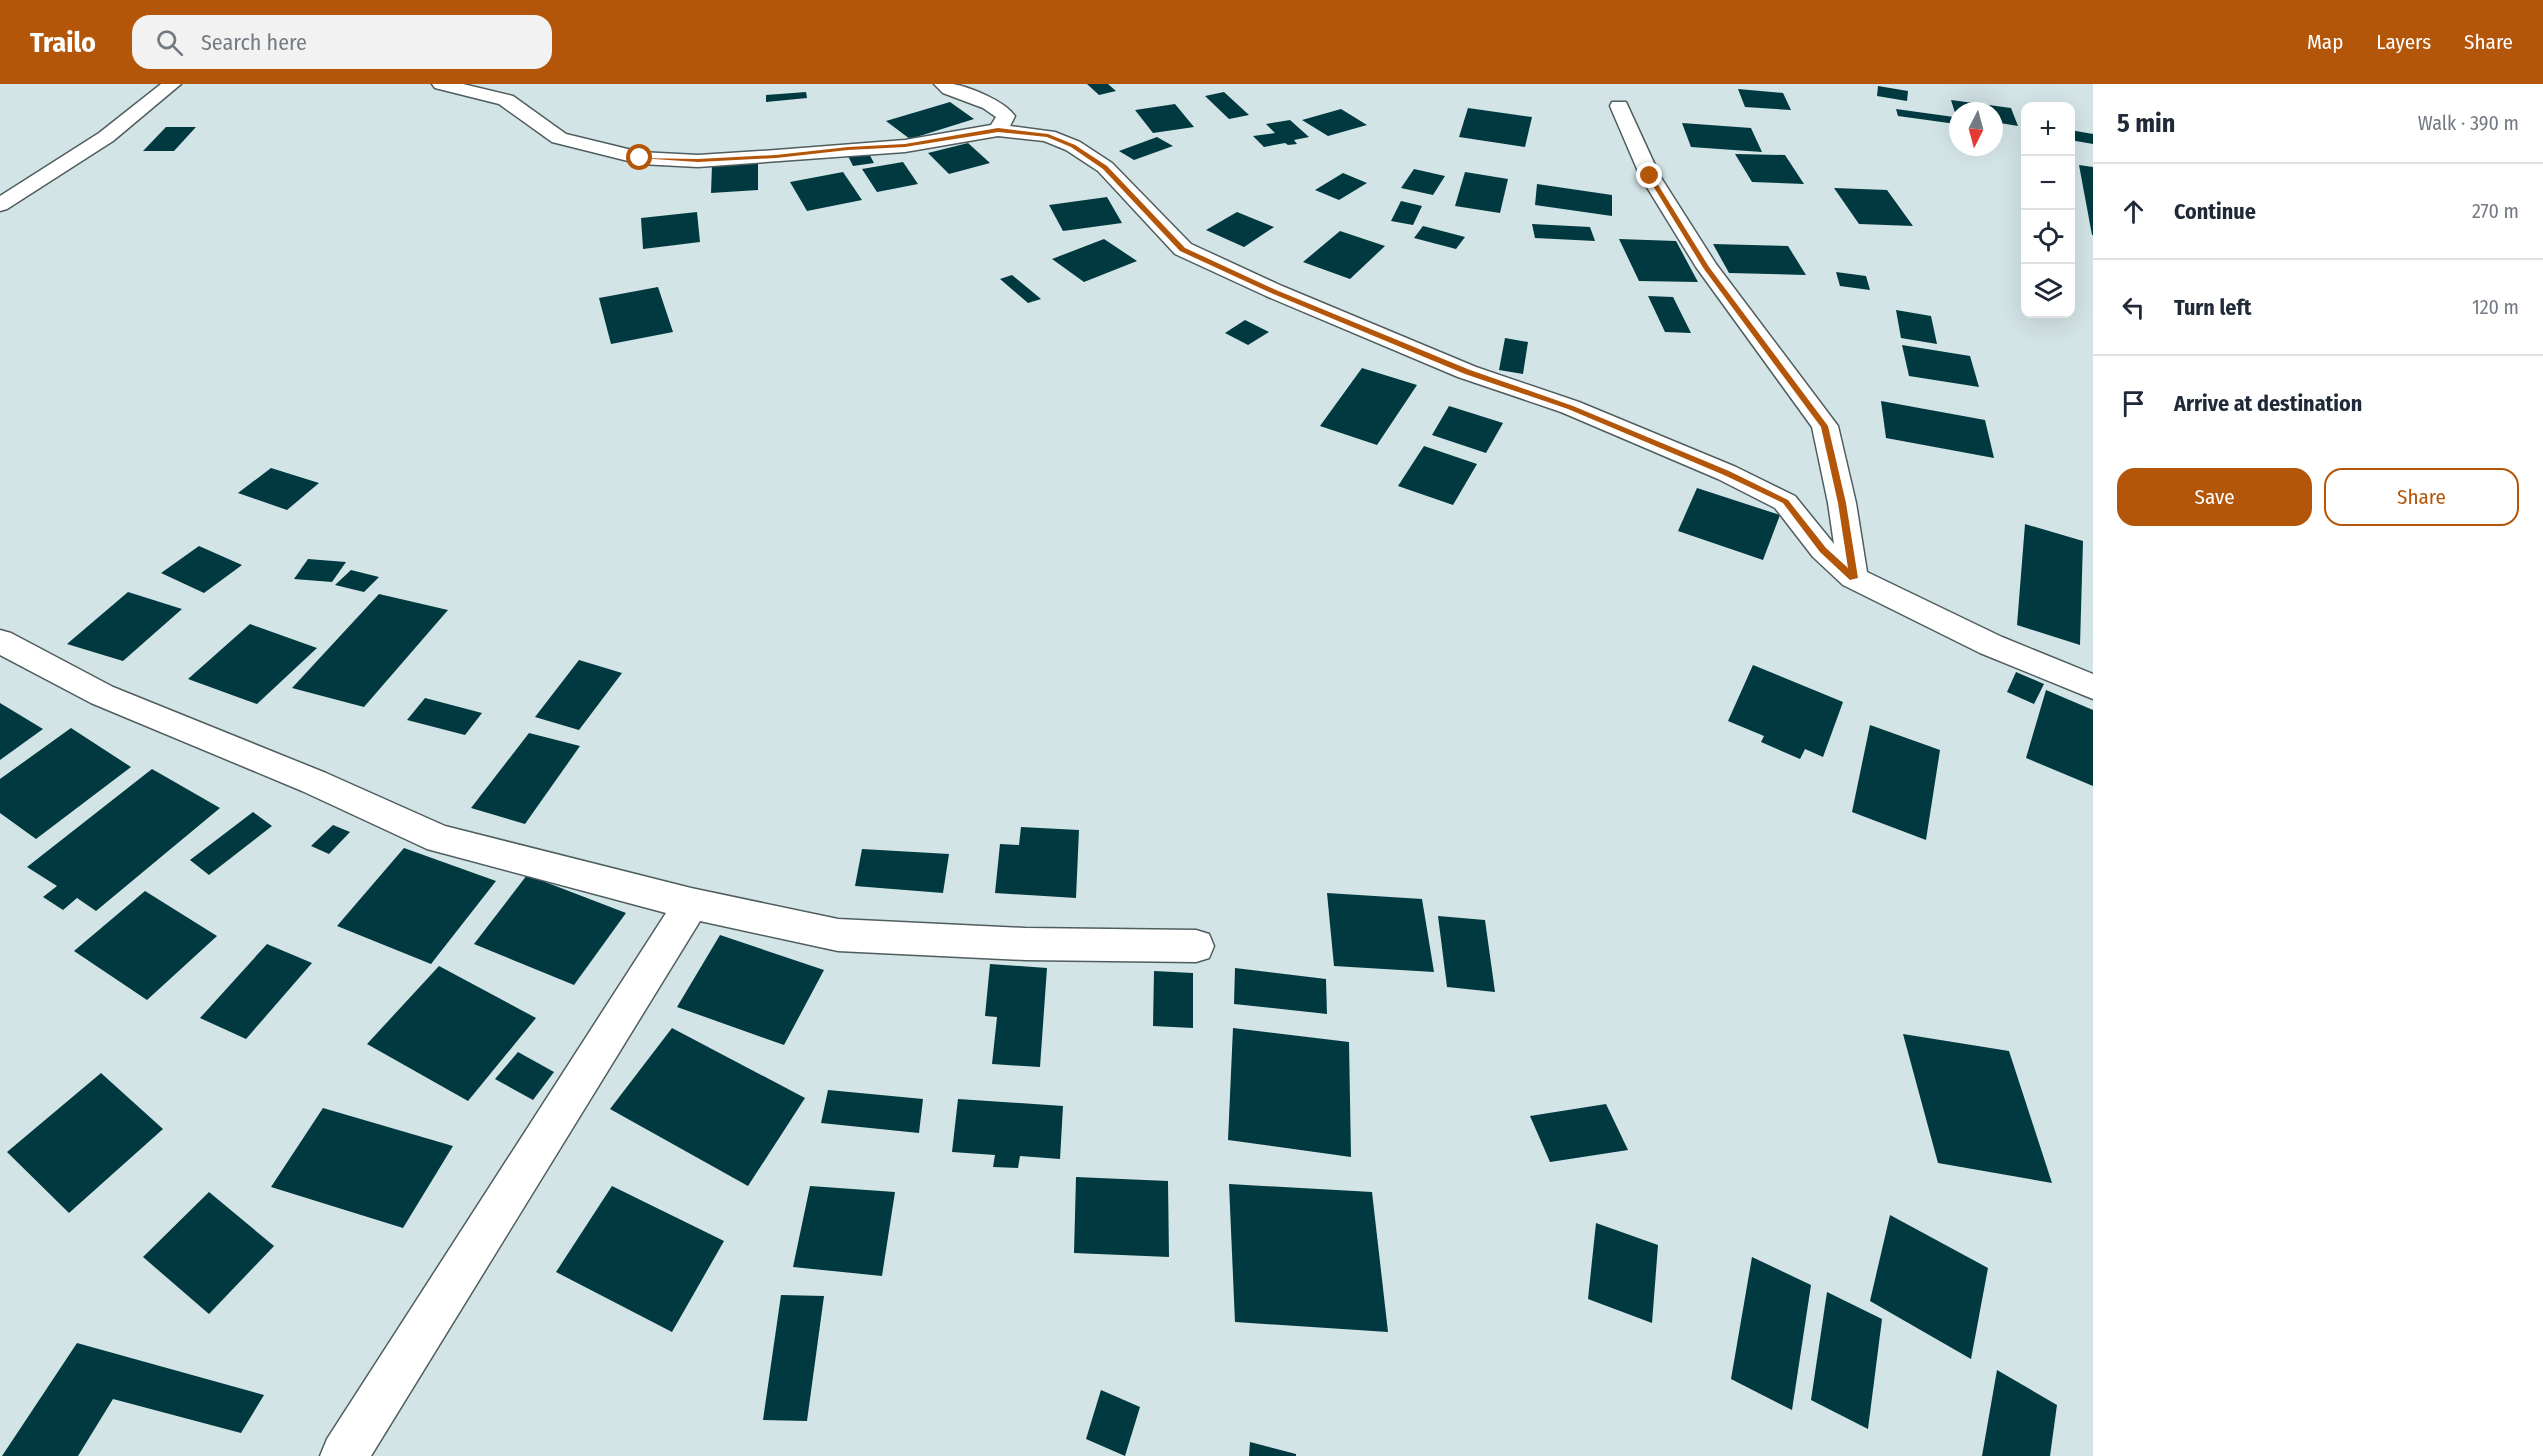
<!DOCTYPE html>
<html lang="en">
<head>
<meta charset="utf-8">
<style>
  :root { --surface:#fff; --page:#f2f2f3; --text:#1f2937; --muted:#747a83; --line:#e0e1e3; --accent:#b45609 }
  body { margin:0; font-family:"Fira Sans Condensed",sans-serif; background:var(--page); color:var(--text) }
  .controls { position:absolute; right:18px; top:18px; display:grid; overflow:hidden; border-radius:12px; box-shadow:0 6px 24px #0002 }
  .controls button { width:54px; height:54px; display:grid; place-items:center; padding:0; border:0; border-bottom:2px solid var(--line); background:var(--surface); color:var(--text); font:30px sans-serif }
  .compass { position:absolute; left:1949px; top:18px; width:54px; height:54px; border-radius:50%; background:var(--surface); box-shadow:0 6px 24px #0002; rotate:186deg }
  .stop { position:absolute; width:18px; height:18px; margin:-14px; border:4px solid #b45609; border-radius:50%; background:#fff }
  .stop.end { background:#b45609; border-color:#fff; box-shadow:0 2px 6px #0008 }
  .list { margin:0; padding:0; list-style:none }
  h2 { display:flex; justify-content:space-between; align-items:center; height:78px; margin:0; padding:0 24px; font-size:26px }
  h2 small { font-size:20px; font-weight:400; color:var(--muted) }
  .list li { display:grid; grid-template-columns:39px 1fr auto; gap:18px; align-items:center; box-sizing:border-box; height:96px; padding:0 24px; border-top:2px solid var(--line) }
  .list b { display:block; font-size:22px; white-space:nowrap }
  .list em { font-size:20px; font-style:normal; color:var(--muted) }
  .actions { display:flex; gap:12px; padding:18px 24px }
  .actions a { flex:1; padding:14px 0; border:2px solid var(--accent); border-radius:18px; text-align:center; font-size:21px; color:var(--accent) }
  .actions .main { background:var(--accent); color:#fff }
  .icon { flex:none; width:33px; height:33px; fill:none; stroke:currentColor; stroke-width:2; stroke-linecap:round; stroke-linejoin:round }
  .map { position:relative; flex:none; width:2093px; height:1372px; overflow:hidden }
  header { display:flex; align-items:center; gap:36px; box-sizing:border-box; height:84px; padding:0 30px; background:var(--accent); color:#fff }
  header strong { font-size:28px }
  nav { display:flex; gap:33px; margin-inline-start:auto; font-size:21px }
  .search { width:420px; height:54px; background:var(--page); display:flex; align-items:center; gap:15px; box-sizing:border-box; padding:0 21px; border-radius:18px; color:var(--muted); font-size:22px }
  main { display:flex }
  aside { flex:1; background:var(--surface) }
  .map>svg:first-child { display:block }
</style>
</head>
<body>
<header>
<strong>Trailo</strong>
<div class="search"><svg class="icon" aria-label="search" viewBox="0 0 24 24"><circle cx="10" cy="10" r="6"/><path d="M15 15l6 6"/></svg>Search here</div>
<nav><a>Map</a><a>Layers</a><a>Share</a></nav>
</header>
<main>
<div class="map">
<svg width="2093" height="1372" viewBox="0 0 2093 1372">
  <rect width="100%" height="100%" fill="#d3e4e6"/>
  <g fill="#003a40">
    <path d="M1087,0H1108L1116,7L1099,11Z"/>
    <path d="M1878,2L1908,7L1907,17L1877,12Z"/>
    <path d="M1738,5L1783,9L1791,26L1745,23Z"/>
    <path d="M806,8L807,14L766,18V11Z"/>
    <path d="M1224,8L1249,31L1229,35L1205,12Z"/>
    <path d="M1951,16L2011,24L2018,42L1994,38V27H1958V38Z"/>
    <path d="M950,18L974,35L910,55L886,37Z"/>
    <path d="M1175,20L1194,43L1153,49L1135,26Z"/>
    <path d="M1468,24L1532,33L1525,63L1459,53Z"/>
    <path d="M1341,25L1367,41L1328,52L1302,36Z"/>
    <path d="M1896,25L1954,33L1956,40L1898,32Z"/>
    <path d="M1290,36L1309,53L1294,56L1297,60L1288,61L1285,59L1264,63L1253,52L1275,49L1266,40Z"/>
    <path d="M1682,39L1751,44L1762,68L1691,63Z"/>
    <path d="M166,43H196L174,67H143Z"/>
    <path d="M2070,46L2093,50V60L2070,56Z"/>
    <path d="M1157,53L1173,62L1134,76L1119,67Z"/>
    <path d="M968,59L990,79L949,90L928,69Z"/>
    <path d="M867,66L874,79L853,82L847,70Z"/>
    <path d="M1735,70L1785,71L1804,100L1752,98Z"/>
    <path d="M758,77V106L711,109L712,81Z"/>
    <path d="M903,78L918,100L877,108L862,85Z"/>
    <path d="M2079,81L2093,83V151H2092Z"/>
    <path d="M1414,85L1445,92L1433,111L1401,104Z"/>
    <path d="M843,88L862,116L807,127L790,98Z"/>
    <path d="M1465,88L1508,95L1500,129L1455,122Z"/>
    <path d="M1343,89L1367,99L1339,116L1315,106Z"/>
    <path d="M1537,100L1612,111V132L1535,121Z"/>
    <path d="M1834,104L1887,106L1913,142L1859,140Z"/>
    <path d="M1107,113L1122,139L1063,147L1049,121Z"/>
    <path d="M1401,117L1422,122L1413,141L1391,137Z"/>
    <path d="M697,128L700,158L643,165L641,134Z"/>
    <path d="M1237,128L1274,143L1244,163L1206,146Z"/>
    <path d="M1532,140L1590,143L1595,157L1535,154Z"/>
    <path d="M1423,142L1465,153L1456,165L1414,154Z"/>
    <path d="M1340,147L1385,162L1350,195L1303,178Z"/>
    <path d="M1104,155L1137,177L1084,198L1052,175Z"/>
    <path d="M1619,155L1676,157L1698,198L1639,197Z"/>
    <path d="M1713,160L1788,162L1806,191L1729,189Z"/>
    <path d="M1836,188L1866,192L1870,206L1840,202Z"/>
    <path d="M1012,191L1041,215L1028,219L1000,195Z"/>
    <path d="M658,203L673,248L611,260L599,214Z"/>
    <path d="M1648,212L1673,213L1691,249L1665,248Z"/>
    <path d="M1896,226L1931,232L1937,260L1901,254Z"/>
    <path d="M1245,236L1269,248L1248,261L1225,249Z"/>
    <path d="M1505,254L1528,258L1523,290L1499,286Z"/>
    <path d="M1902,261L1970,272L1979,303L1909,292Z"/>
    <path d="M1362,284L1417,301L1377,361L1320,342Z"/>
    <path d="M1881,317L1985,336L1994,374L1886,354Z"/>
    <path d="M1449,322L1503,339L1486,369L1432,351Z"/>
    <path d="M1424,362L1477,380L1453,421L1398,402Z"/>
    <path d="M271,384L319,399L287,426L238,409Z"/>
    <path d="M1697,404L1780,431L1763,476L1678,447Z"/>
    <path d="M2025,440L2083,457L2080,561L2017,541Z"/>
    <path d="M199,462L242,481L204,509L161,489Z"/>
    <path d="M308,475L346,478L332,498L294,495Z"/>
    <path d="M351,486L379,493L364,508L335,501Z"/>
    <path d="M128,508L182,525L123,577L67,560Z"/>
    <path d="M379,510L448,526L364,623L292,604Z"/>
    <path d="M250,540L317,564L257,620L188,595Z"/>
    <path d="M579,576L622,589L579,646L535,633Z"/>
    <path d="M1753,581L1843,618L1823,673L1805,665L1800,675L1761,658L1764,652L1728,637Z"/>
    <path d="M2016,588L2044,600L2034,620L2007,608Z"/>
    <path d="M2046,606L2093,626V702L2026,674Z"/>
    <path d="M425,614L482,629L465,651L407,636Z"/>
    <path d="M0,619L43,645L0,676Z"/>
    <path d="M1870,641L1940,666L1926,756L1852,728Z"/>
    <path d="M71,644L131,683L36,755L0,729V695Z"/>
    <path d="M529,649L580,662L525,740L471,724Z"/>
    <path d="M152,685L220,724L96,827L77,814L63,826L43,813L57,802L27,783Z"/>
    <path d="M253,728L272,742L209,791L190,776Z"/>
    <path d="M333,741L350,748L329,770L311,762Z"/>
    <path d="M1021,743L1079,746L1076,814L995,809L1000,760L1019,761Z"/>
    <path d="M404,764L496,797L431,880L337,842Z"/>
    <path d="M862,765L949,770L943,809L855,802Z"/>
    <path d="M527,791L626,829L574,901L474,860Z"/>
    <path d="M145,807L217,852L147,916L74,867Z"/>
    <path d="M1327,809L1422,815L1434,888L1334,882Z"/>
    <path d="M1438,832L1485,836L1495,908L1447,903Z"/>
    <path d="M720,851L824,886L784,961L677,923Z"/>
    <path d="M267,860L312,879L246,955L200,934Z"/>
    <path d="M990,880L1047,884L1040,983L992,980L997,933L985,932Z"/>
    <path d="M439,882L536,934L468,1017L367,960Z"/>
    <path d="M1235,884L1326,895L1327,930L1234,920Z"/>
    <path d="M1154,887L1193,889V944L1153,942Z"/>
    <path d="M672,944L805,1014L748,1102L610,1025Z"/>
    <path d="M1233,944L1349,958L1351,1073L1228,1056Z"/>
    <path d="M1903,950L2009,967L2052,1099L1938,1079Z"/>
    <path d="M518,968L554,988L533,1016L495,995Z"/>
    <path d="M101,989L163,1045L69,1129L7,1068Z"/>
    <path d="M828,1006L923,1015L919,1049L821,1039Z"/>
    <path d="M958,1015L1063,1022L1060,1075L1020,1072L1018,1084L993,1083L995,1071L952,1068Z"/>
    <path d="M1606,1020L1628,1066L1550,1078L1530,1032Z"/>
    <path d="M323,1024L453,1062L403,1144L271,1103Z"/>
    <path d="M1076,1093L1168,1097L1169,1173L1074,1169Z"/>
    <path d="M1229,1100L1372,1108L1388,1248L1235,1238Z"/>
    <path d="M612,1102L724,1157L672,1248L556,1188Z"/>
    <path d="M810,1102L895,1108L882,1192L793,1183Z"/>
    <path d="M209,1108L274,1162L209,1230L143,1173Z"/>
    <path d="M1890,1131L1988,1184L1971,1275L1870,1217Z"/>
    <path d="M1596,1139L1658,1161L1652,1239L1588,1215Z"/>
    <path d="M1752,1173L1811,1201L1792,1326L1731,1295Z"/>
    <path d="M1827,1208L1882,1235L1868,1345L1811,1316Z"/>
    <path d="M781,1211L824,1212L807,1337L763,1336Z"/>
    <path d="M77,1259L264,1311L241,1349L113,1315L78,1372H2Z"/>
    <path d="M1997,1286L2057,1321L2050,1372H1982Z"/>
    <path d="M1101,1306L1140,1323L1125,1372L1086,1355Z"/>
    <path d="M1250,1358L1296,1370V1372H1249Z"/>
  </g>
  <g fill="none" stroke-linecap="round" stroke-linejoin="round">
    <g stroke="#4f5d5f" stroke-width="3">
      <g id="minor">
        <path d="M432,0H463L513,12L566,50L640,68L698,71L776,66L905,56L991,41L996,33L983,24L943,9L934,0C940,0 947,0 953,0C970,3 1005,17 1015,32L1010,42L1055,48L1080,58L1112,79L1191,160L1282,202L1476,283L1579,318L1736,383L1795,412L1834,460L1828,419L1812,343L1696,183L1640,92L1610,22L1612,18H1626L1660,92L1716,180L1838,342L1856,419L1867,488L2002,553L2093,590V615L1980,569L1843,501L1813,473L1775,424L1718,395L1561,328L1458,293L1266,212L1175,170L1098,87L1066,66L1044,57L998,52L905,68L698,83L640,80L552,58L499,20L435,4Z"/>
        <path d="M0,546L11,549L113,603L326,689L445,742L691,804L838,835L1025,844L1196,846L1209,850L1214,862L1209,874L1196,878L1025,876L838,867L700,837L371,1372H320L327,1355L666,829L427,765L302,707L91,619L0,571Z"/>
      </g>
    </g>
    <g stroke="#4f5d5f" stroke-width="3">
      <path id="tertiary" d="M161,0H181L113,57L7,125L0,127V112L99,49Z"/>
    </g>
    <use href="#minor" fill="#fff" fill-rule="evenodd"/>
    <use href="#tertiary" fill="#fff" fill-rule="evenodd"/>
  </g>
  <path fill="#b45609" d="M998,44L1048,50L1075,61L1107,82L1185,164L1276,206L1470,286L1573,322L1729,387L1788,416L1826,464L1848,484L1838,419L1821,343L1704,185L1647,92L1652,91L1709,183L1828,342L1846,419L1858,494L1850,496L1820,468L1783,419L1724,391L1568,325L1465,290L1271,209L1180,167L1103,85L1071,63L1047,53L998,48L905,63L848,66L776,74L698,78L638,74L698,75L776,71L848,63L905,60Z"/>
</svg>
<div class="controls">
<button>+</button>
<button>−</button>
<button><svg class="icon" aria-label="locate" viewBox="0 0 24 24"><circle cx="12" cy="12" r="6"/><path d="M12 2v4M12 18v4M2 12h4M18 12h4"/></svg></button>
<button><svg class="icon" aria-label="layers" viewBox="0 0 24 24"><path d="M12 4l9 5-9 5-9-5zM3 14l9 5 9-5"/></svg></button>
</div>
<svg class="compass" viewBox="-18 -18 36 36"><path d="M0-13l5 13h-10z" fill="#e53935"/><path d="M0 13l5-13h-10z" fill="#747a83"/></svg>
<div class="stop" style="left:640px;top:74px"></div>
<div class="stop end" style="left:1650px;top:92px"></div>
</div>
<aside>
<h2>5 min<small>Walk · 390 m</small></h2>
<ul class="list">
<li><svg class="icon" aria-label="ahead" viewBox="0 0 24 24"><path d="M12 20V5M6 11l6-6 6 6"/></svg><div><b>Continue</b></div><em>270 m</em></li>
<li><svg class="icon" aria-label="left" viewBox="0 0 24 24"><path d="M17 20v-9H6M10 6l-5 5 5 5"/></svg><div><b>Turn left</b></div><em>120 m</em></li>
<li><svg class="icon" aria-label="arrive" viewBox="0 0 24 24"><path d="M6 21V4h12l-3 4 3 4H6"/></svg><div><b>Arrive at destination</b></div></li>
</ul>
<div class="actions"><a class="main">Save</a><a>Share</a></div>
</aside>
</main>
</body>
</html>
